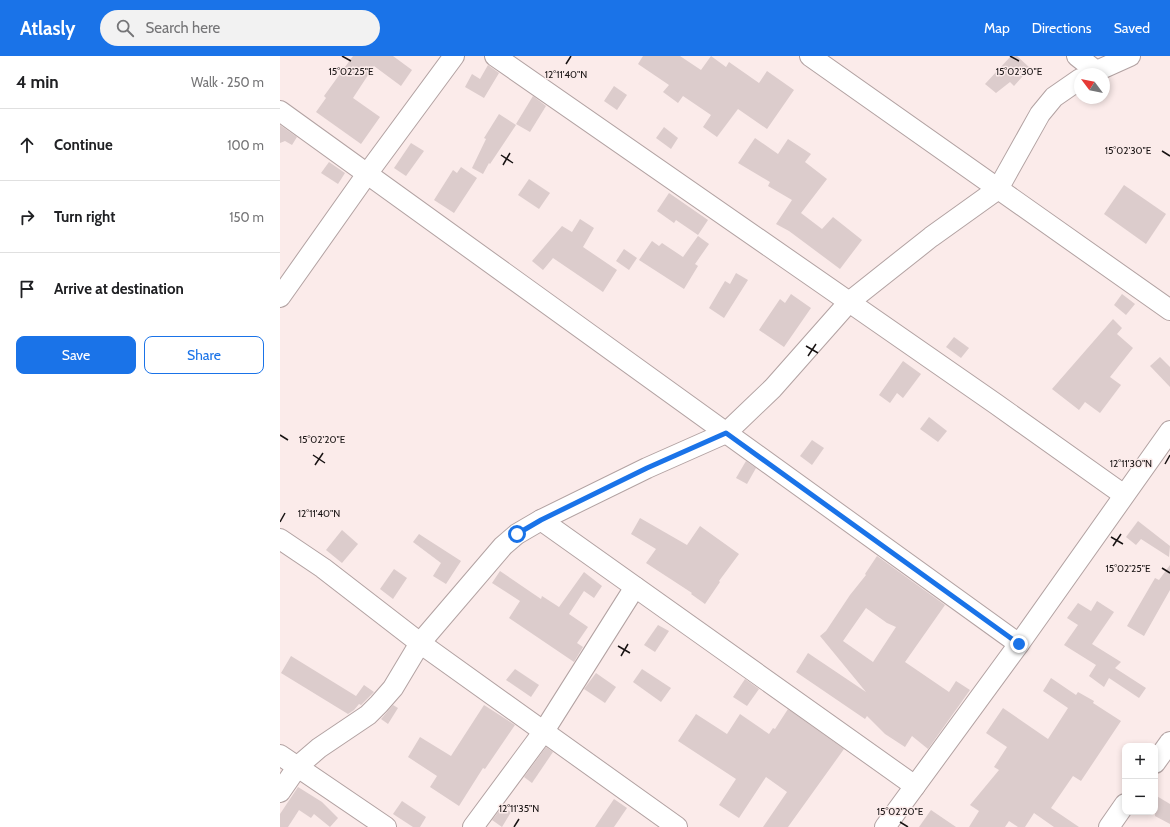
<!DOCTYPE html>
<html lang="en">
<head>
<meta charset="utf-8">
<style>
  :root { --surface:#fff; --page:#f2f2f2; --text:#202124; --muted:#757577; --line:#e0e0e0; --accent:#1a73e8 }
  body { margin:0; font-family:Cabin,sans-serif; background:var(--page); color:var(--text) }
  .controls { position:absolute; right:12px; bottom:12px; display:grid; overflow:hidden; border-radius:8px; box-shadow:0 2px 6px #0003 }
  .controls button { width:36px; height:36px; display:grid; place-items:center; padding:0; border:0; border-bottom:1px solid var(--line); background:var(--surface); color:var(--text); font:20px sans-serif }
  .compass { position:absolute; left:794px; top:12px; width:36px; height:36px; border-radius:50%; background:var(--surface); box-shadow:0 2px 6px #0003; rotate:302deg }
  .stop { position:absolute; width:12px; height:12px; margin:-9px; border:3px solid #1a73e8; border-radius:50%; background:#fff }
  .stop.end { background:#1a73e8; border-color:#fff; box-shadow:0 1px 4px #0008 }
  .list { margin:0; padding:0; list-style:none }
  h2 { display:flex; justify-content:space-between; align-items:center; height:52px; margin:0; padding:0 16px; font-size:17px }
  h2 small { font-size:13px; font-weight:400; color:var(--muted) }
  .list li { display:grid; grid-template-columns:26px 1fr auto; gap:12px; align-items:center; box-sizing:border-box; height:72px; padding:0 16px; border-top:1px solid var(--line) }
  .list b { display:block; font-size:15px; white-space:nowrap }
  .list em { font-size:13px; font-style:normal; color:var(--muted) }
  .actions { display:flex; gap:8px; padding:12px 16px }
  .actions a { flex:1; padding:9px 0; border:1px solid var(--accent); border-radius:8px; text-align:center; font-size:14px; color:var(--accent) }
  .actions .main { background:var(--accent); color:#fff }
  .icon { flex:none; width:22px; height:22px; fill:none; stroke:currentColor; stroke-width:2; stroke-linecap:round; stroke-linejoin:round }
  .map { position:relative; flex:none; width:890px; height:771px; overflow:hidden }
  header { display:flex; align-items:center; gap:24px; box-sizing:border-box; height:56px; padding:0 20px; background:var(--accent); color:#fff }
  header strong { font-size:19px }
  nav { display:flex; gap:22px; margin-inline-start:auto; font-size:14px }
  .search { width:280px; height:36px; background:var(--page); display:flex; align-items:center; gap:10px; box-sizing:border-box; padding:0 14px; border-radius:22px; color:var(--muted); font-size:15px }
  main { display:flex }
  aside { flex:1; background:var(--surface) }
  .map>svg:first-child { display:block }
</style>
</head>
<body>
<header>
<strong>Atlasly</strong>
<div class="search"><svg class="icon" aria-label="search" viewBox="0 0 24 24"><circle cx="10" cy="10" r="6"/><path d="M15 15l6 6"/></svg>Search here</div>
<nav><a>Map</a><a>Directions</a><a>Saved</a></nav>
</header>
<main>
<aside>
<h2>4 min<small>Walk · 250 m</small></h2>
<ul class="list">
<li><svg class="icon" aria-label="ahead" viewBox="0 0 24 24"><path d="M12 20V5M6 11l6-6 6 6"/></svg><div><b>Continue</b></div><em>100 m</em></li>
<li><svg class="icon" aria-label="right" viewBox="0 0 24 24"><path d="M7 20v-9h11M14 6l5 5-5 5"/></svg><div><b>Turn right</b></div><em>150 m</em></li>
<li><svg class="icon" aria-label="arrive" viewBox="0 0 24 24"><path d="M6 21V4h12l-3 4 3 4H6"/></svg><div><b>Arrive at destination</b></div></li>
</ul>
<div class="actions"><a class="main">Save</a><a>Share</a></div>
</aside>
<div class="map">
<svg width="890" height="771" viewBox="0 0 890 771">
  <rect width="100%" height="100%" fill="#fbebea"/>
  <g fill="#dccccc" fill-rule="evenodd">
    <path d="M73,0H113L132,14L121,30L94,10L73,42L100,61L81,88L36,56L46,42L44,40Z"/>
    <path d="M363,0H400L421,14L431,0L446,11L449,6L479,27L487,15L514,34L487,73L458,53L437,81L423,71L431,59L403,40L398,47L383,36L389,29L358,8Z"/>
    <path d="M731,0H737L750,12L734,30L730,26L716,37L705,28Z"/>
    <path d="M208,9L219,17L204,42L185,31L192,18L200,23Z"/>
    <path d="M334,30L347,39L337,54L324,45Z"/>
    <path d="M253,40L266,50L250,76L236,68Z"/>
    <path d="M219,58L236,69L210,108L209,107L203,118L192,112L206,83L204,82Z"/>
    <path d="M0,69L17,81L12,89L5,85L0,87Z"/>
    <path d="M384,71L398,82L391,93L376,82Z"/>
    <path d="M475,82L498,98L508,83L531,98L525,106L547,123L521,157L542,173L553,161L582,184L560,213L509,175L496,168L512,144L488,130L490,126L458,107Z"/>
    <path d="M131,87L144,95L126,120L114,112Z"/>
    <path d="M49,106L65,117L58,128L41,117Z"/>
    <path d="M181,111L197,122L174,157L154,144L173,114L177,117Z"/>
    <path d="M249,123L270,137L259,153L238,139Z"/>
    <path d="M844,129L886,158L866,188L824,158Z"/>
    <path d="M389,137L428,164L418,179L396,164L394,167L377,155Z"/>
    <path d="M300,163L314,172L303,191L337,214L323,236L273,202L263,214L252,205L282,170L292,176Z"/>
    <path d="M418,180L429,188L415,208L418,210L404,233L359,204L372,185L379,190L382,187L403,201Z"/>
    <path d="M344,193L357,202L349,214L336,205Z"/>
    <path d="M456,217L468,224L444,262L429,252L445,225L450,228Z"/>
    <path d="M511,238L531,252L504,291L479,274L500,243L505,247Z"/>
    <path d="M842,238L855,248L846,259L834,249Z"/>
    <path d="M833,263L842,272L837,278L853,292L830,321L841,329L820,357L805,346L799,354L772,333Z"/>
    <path d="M674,281L689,292L681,302L666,291Z"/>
    <path d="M880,301L890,311V331L870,310Z"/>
    <path d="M623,305L641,318L623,342L617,337L610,347L599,339Z"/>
    <path d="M649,361L667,375L658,386L640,373Z"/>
    <path d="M532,384L544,392L532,409L520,400Z"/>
    <path d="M466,405L476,412L467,428L456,422Z"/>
    <path d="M360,462L407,489L420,470L459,498L439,525L440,526L425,548L411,538L412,537L366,507L376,493L351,478Z"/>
    <path d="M858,465L890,490L889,501L861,483L856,489L846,481Z"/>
    <path d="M62,474L78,488L62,507L46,494Z"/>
    <path d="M139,478L181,505L166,528L153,520L161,507L133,486Z"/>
    <path d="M597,500L665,549L625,606L669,636L676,625L690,634L648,693L632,680L625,691L605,678L587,660L585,663L516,616L528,597L586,636L540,580L546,575L570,539L586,519L585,518ZM586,552L607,567L616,571L593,606L563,585Z"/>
    <path d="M890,509V534L864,580L847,570L875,522L879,524Z"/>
    <path d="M114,513L127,522L113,543L100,533Z"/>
    <path d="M220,515L261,543L262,540L279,551L304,516L322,530L314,542L304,535L289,558L308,571L297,587L303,591L294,606L229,562L240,545L212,527Z"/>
    <path d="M817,545L834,556L812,588L841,606L835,612L866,632L859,642L829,622L824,631L809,620L816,609L784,589L798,569L787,562L798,547L811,555Z"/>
    <path d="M378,569L389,575L375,596L364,589Z"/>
    <path d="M11,600L76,640L84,629L94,636L81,649L79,648L74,654L68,658L1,617Z"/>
    <path d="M235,613L259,629L251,641L226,624Z"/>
    <path d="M362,613L391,632L381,646L353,626Z"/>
    <path d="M316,617L336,631L325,647L304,633Z"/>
    <path d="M771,622L796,639L798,636L814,645L813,647L841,665L801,725L793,720L771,752L799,771H774L754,757L745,771H738L729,765L725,771H689L699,755L690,749L719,714L714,711L727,691L706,677L723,652L768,683L788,652L763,635Z"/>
    <path d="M465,623L479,633L467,650L453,641Z"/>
    <path d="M113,649L118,652L108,668L101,663Z"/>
    <path d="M204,649L235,669L205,713L203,712L179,750L150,731L157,720L128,701L140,681L171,700Z"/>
    <path d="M508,653L564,693L508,771H483L507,736L486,721L459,762L439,749L456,723L398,685L416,658L447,678L460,658L489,678L493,672L495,673Z"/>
    <path d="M266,691L273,696L252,727L244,721Z"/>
    <path d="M18,731L42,746L58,762L50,771L34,758L31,762L19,754L8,771H0V758Z"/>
    <path d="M875,739L890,748V768L875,760Z"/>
    <path d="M334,743L347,752L334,771H315Z"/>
    <path d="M122,745L146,761L140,771H133L113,758Z"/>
    <path d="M222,751L231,756L222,771L212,764Z"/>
    <path d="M651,754L676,771H639Z"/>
  </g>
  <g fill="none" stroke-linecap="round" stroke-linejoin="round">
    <g stroke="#b2a2a2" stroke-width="22">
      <g id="minor">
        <path d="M215,0L716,348L844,439"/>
        <path d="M530,0L890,254"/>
        <path d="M797,0L816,15"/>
        <path d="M810,18L850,0"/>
        <path d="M0,55L739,588"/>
        <path d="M0,241L87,118L174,0"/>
        <path d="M261,464L635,730"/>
        <path d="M0,483L43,512L140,587L397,771"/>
        <path d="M0,699L106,771"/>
        <path d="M875,707L890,686"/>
        <path d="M0,736L18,710L39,692L88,659L99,648L113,632L140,587L223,490L237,478L261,464L367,412L446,377L493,332L569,246L651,181L718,133L760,58L774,41L800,23"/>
        <path d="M193,771L264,675L355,531"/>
        <path d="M605,771L739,588L890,375"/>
        <path d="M829,771L845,748"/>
      </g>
    </g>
    <use href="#minor" stroke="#fff" stroke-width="20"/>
  </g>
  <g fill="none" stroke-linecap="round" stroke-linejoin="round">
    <path stroke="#1a73e8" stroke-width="5" d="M237,478L261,464L367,412L446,377L739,588"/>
  </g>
  <path fill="none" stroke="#181313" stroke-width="1.5" d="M62,0L71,5M730,0L739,5M286,8L291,0M882,95L890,100M221,99L233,107M223,109L230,97M526,290L538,297M528,300L536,288M0,379L8,384M33,399L45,407M885,408L890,399M35,409L43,397M0,466L5,457M831,481L843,488M833,490L841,478M882,512L890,517M338,590L350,597M341,600L348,588M620,766L628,771M234,771L239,763"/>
  <g font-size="10" text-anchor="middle" fill="#181313" stroke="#fbebea" stroke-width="3" stroke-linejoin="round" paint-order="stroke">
    <text x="71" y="19">15°02'25"E</text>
    <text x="739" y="19">15°02'30"E</text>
    <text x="286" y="22">12°11'40"N</text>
    <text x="848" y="98">15°02'30"E</text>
    <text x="42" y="387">15°02'20"E</text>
    <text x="851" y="411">12°11'30"N</text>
    <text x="39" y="461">12°11'40"N</text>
    <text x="848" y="516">15°02'25"E</text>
    <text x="239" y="756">12°11'35"N</text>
    <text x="620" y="759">15°02'20"E</text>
  </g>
</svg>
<div class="controls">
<button>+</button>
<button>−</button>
</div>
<svg class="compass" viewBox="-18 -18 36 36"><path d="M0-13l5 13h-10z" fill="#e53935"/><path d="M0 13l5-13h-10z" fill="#757577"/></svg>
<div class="stop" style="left:237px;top:478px"></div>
<div class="stop end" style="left:739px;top:588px"></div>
</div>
</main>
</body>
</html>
